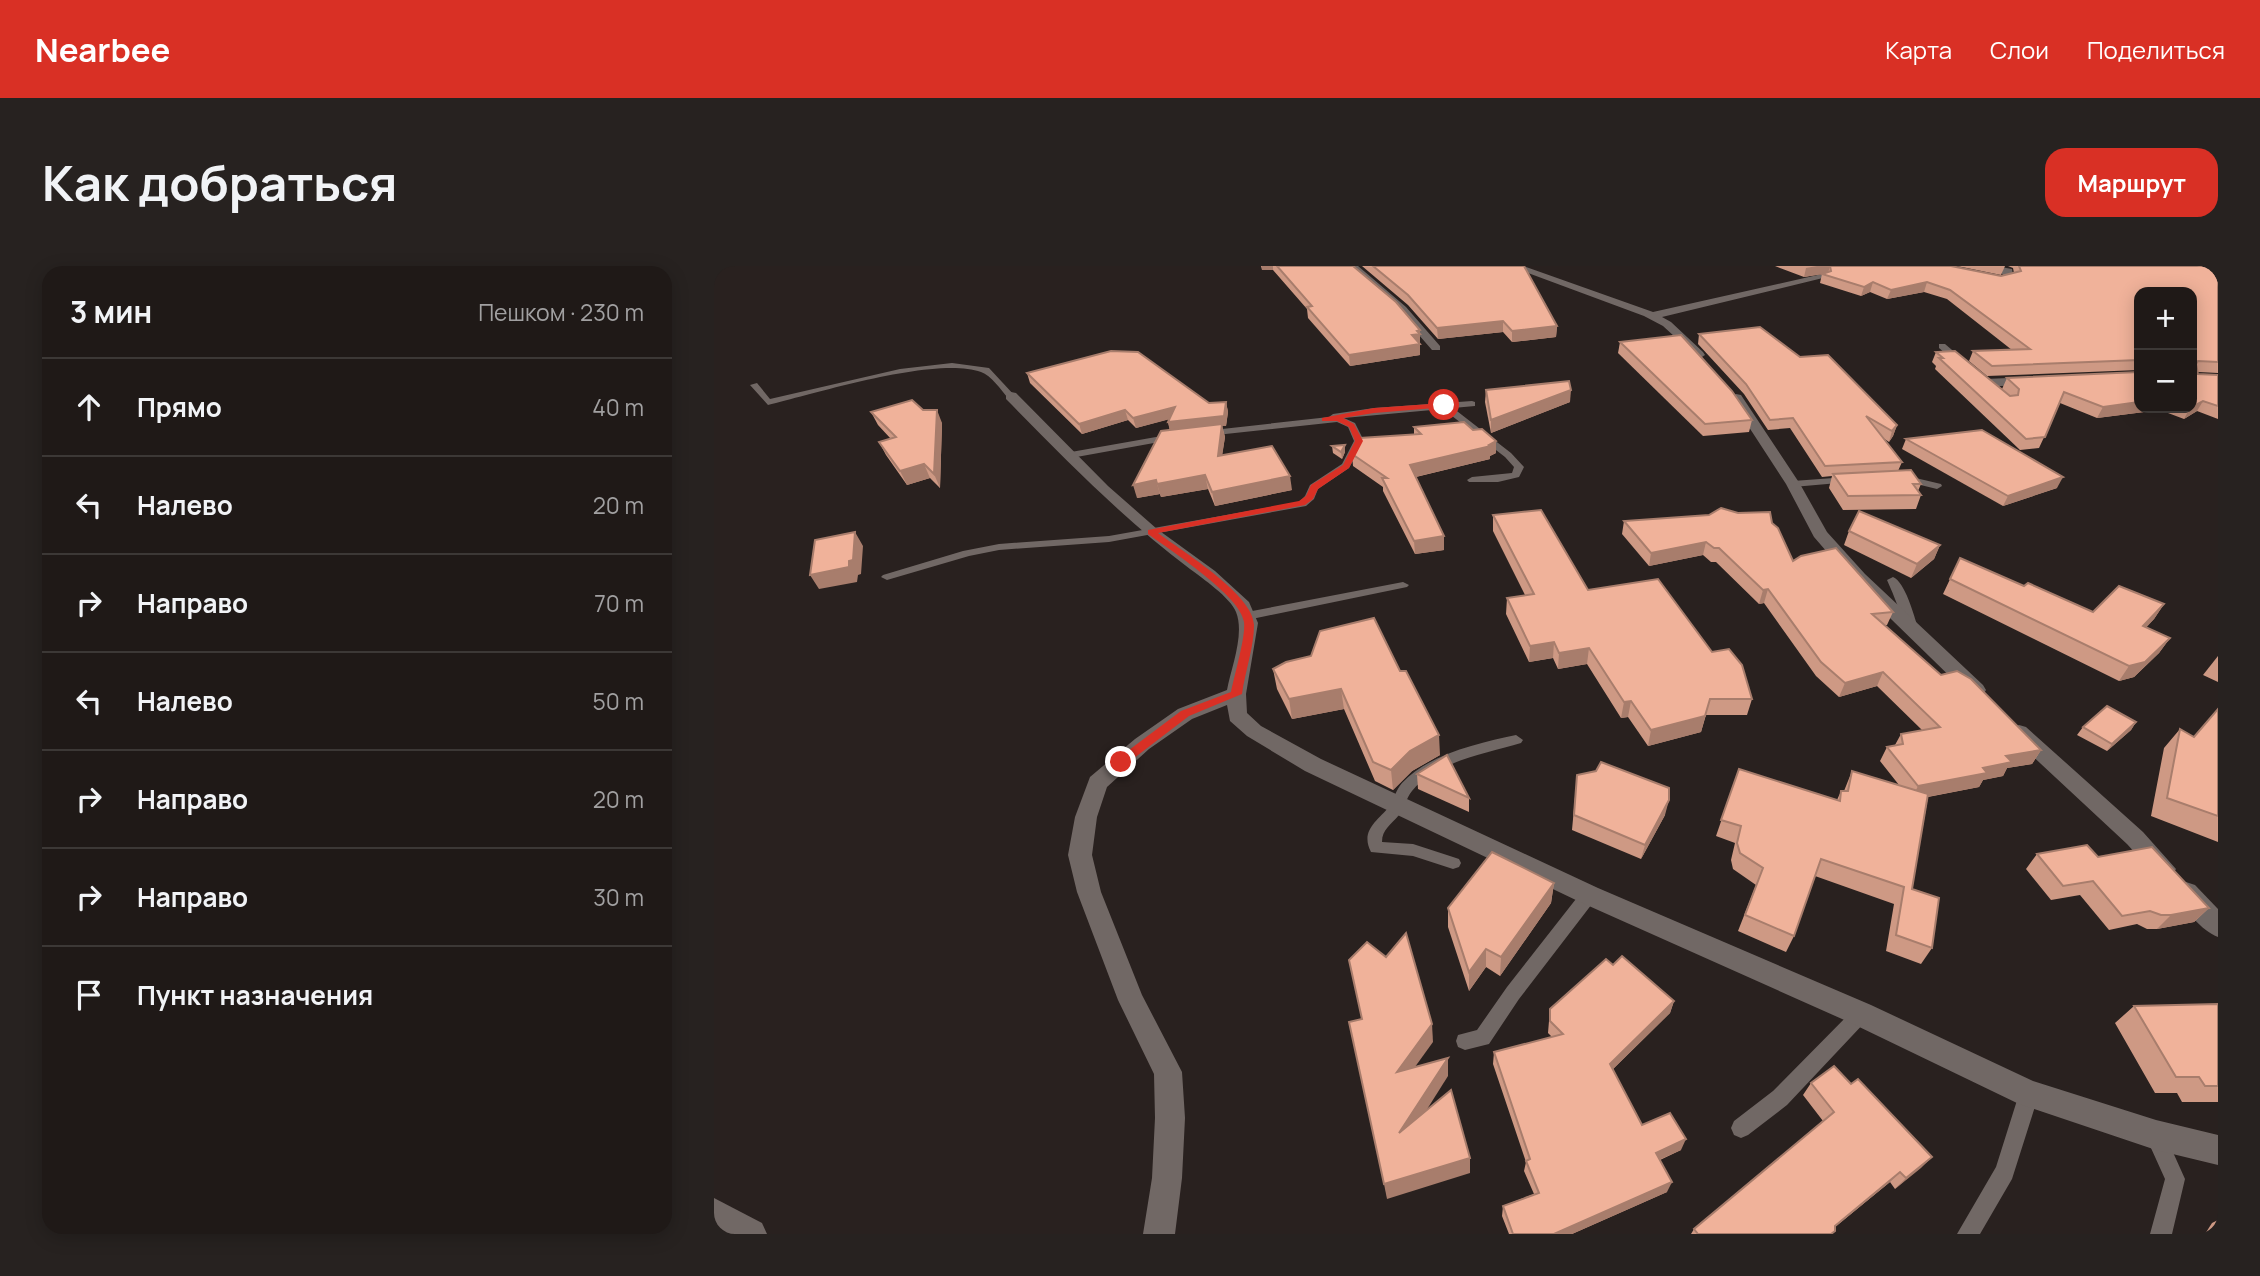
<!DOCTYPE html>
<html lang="ru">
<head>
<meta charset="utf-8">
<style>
  :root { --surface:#1f1917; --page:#272220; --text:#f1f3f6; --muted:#a1a0a1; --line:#3c3836; --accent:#d93025 }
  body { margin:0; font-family:Manrope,sans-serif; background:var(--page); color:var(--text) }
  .controls { position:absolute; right:21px; top:21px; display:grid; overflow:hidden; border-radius:14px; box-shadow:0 4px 18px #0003 }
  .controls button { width:63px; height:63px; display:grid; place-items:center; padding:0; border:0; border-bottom:2px solid var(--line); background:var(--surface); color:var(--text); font:35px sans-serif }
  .stop { position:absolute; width:21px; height:21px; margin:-16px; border:5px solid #d93025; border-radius:50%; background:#fff }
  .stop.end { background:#d93025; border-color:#fff; box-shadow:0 2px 7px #0008 }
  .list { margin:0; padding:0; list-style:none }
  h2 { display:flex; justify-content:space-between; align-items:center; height:91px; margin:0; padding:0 28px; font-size:30px }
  h2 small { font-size:23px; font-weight:400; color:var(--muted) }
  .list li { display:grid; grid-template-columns:46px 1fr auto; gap:21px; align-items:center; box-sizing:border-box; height:98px; padding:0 28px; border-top:2px solid var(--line) }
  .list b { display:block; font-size:26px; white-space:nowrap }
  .list em { font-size:23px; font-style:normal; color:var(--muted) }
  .icon { flex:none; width:38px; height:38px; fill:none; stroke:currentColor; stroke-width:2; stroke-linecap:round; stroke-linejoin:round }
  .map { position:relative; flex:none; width:1504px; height:968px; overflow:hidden; border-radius:21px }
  header { display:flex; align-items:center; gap:42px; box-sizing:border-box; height:98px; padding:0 35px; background:var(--accent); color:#fff }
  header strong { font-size:33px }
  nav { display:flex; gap:38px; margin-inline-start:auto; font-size:24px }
  .intro { display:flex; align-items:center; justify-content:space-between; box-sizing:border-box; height:168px; padding:0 42px }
  h1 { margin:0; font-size:49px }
  .button { padding:18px 32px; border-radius:21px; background:var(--accent); color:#fff; font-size:24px; font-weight:700 }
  main { display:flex; gap:42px; padding:0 42px }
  aside { flex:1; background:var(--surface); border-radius:21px; box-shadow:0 4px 18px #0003 }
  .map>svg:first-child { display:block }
</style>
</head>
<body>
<header>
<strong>Nearbee</strong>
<nav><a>Карта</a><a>Слои</a><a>Поделиться</a></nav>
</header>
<div class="intro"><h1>Как добраться</h1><a class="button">Маршрут</a></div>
<main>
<aside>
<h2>3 мин<small>Пешком · 230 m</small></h2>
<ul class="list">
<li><svg class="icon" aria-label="ahead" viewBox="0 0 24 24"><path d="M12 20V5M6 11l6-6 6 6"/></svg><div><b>Прямо</b></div><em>40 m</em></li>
<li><svg class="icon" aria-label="left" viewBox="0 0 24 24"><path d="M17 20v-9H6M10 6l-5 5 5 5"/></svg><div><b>Налево</b></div><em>20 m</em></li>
<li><svg class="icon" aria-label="right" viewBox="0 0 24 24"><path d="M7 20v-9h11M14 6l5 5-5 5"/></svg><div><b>Направо</b></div><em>70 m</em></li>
<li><svg class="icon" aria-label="left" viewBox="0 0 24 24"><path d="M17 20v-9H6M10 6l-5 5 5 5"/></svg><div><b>Налево</b></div><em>50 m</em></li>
<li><svg class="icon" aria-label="right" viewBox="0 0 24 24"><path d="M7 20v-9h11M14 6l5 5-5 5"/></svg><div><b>Направо</b></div><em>20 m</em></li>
<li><svg class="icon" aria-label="right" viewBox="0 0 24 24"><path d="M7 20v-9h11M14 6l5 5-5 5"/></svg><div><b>Направо</b></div><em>30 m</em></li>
<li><svg class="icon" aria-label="arrive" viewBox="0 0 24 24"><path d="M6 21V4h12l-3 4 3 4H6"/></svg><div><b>Пункт назначения</b></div></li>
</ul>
</aside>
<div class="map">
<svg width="1504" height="968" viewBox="0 0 1504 968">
  <rect width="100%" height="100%" fill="#29211f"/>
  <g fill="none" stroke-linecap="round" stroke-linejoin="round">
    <g fill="#716865" fill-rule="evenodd">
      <path d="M1225,78H1231L1251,95V99H1245L1225,82Z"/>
      <path d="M238,97L275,102L301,130L294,132C287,124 277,109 267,106C221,90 104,127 54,139L36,119L43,117L56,133L186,103Z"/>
      <path d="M758,135L761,136V140L739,142L797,187L810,201L805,211L784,216H755L753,214L758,211L798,207L800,201L791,191L729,143L630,152L641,157L650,175L635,202L604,223L600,233L592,240L395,276L285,284L255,290L173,314L167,311L169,309L249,285L285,278L395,270L585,236L591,230L596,219L628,198L640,175L634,161L623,156L493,170L490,169V165L615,151L619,148L660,142Z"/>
      <path d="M459,168L464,171L462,173L357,192L352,189L357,186Z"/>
      <path d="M1189,209L1227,218L1228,220L1223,223L1186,214V210Z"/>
      <path d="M1133,211L1138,214L1136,216L1079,221L1074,218L1079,215Z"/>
      <path d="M1179,311C1191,316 1200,349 1204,362L1202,365H1194C1186,348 1181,331 1173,314Z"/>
      <path d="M689,316L695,319L693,321L533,354L527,350L533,346Z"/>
      <path d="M802,469L809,474L807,477C773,487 721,496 698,525C692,532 691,542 685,549C677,559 668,563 668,576L699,578L739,591L745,593L747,597L745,601L739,603L699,590L657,586C646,565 663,555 675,541C680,533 682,524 688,517C715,488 765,477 802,469Z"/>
      <path d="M875,622L881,624L883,629L881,634L805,733L775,778L751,784L744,781L742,775L744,769L763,764L793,721L869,624Z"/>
      <path d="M1147,740L1153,742L1156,748L1153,754L1073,839L1034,869L1027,872L1020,869L1017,862L1020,855L1059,825L1141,742Z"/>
      <path d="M1315,818L1322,821L1325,828L1298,913L1266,968H1243L1282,901L1305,828L1308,821Z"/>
      <path d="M1442,861L1449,864L1471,913L1458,968H1436L1451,913L1432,871L1435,864Z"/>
    </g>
    <g fill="#716865" fill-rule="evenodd">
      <path d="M633,0H644L692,41L726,80V84H718L684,45Z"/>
      <path d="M795,0H809L939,46L1108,8L1113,11L948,51L957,56L989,86L991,89L985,93L949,60L930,50Z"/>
      <path d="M1281,0L1298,3L1300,15H1271V11L1290,10Z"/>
      <path d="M1318,111L1322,112V118L1271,121L1265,117L1271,113Z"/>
      <path d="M297,126L302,127L394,220L443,263L501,305L535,336L544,357L532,428L533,447L547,460L607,493L884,622L1157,739L1319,815L1442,854L1504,869V899L1442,884L1305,838L1137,757L866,636L591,505L533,470L516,455L513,439L478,453L435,483L393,521L383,551L378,589L387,626L428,729L468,806L471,852L468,912L461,968H429L438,912L441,852L440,808L404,734L363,626L354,589L361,551L376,511L421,473L464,443L513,424C517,402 531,368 522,346C517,332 488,312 476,303C408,252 351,193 292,133V127Z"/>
      <path d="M1022,128L1027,129L1086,218L1113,266L1151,308L1269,419L1272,424L1269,429H1255L1139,316L1100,271L1072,218L1016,132Z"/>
      <path d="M1305,459L1312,461L1429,566L1462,603L1458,610L1450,613L1442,610L1413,578L1298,471L1295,466L1298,461Z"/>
      <path d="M1472,616L1481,619L1504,643V671C1488,665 1468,642 1460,626L1463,619Z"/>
    </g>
    <path fill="#716865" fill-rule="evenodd" d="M0,932L48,957L53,968H5L0,965Z"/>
  </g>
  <g fill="#ce9984">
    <path d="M547,0H639L706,64V89L636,100L594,52L593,43L559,4H548Z"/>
    <path d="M648,0H810L843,60L842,71L798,76L789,66L724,73L694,39Z"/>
    <path d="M1061,0H1237L1287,10L1300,7L1299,2L1294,0H1504V107L1484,106V108L1504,109V153L1483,145L1470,153L1446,144L1383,152L1346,137L1325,182L1306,184L1221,103L1222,100L1218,96L1222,86L1288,123L1293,112L1425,142H1478L1425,26V104L1273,110L1255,95L1259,85L1298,84L1233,33L1210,26L1173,33L1156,26L1147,30L1106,17L1108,8L1090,11Z"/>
    <path d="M1243,0H1291L1287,9Z"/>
    <path d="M985,68L1086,91L1183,159L1179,170L1175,176L1169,172L1188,196L1184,205L1207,218L1204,225L1207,229L1202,243L1129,244L1115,222L1118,210L1108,211L1076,162L1054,164L1030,128L984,78Z"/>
    <path d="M906,76L1038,154L1035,166L989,170L904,87Z"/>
    <path d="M313,107L495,137L512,136L514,146L512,160H508L511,171L508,189L578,224L501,240L494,223L447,231L446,228L423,232L456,164L454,156L455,153L422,162L414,154L368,168L316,117Z"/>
    <path d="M772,124L856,136L777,167L771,136Z"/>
    <path d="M209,144L228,157L226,222L216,212L193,219L172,189L165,176L177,173L164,159L157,146Z"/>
    <path d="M700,161L782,187L776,190V193L702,211L730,284L701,288L669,225V221L639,200L638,188L700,168Z"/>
    <path d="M1192,173L1343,222L1289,240L1188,183Z"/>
    <path d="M631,179V186L628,193L619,187L618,180Z"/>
    <path d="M779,249L874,324L998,386L1038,433L1033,449H992L987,466L934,480L914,451L907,452L873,398L844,403L839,392L815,396L792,348L793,332L811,329L779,265Z"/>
    <path d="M910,255L1058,257L1079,295L1179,346L1173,359H1171L1227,409L1327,484L1318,498L1293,502L1289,510L1269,514L1265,521L1214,531L1198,623L1218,682L1207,698L1172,685L1180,638L1101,610L1080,670L1072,686L1024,665L1042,619L1019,603L1017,594L1021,577L1002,570L1025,503L1123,534L1127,525H1130L1138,505L1185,519L1166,495L1173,481L1181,479L1187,468L1208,464L1163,420L1125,431L1102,410L1050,337L1045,338L1002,296H997L989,289L935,300L908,268Z"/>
    <path d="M1135,265L1226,279L1220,293L1197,312L1130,279Z"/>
    <path d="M1246,292L1310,320L1379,346L1450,338L1440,353L1432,361L1456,372L1445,387L1420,411L1405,415L1229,328Z"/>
    <path d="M597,390L726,489L698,505L679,524L661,515L630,443L578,453L563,423L559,403Z"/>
    <path d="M1504,390V416L1489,409Z"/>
    <path d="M1504,443V576L1437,550L1450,482L1466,463L1480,471Z"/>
    <path d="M1422,456L1417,464L1393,485L1363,469L1369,461Z"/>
    <path d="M703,508L755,532V546L704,523Z"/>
    <path d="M863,509L951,549L927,593L858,564Z"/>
    <path d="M1323,588L1384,591L1495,642L1480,656L1443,663H1433L1423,658L1395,664L1366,629L1337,634L1312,603Z"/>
    <path d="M840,617L837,637L786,710L772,701L755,725L734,661V642Z"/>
    <path d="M899,699L960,735L956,747L899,803L928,859L967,884L946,894L953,926L858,968H795L788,950L789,940L820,928L810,905L812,896L779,798L780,786L838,771L834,767L836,743Z"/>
    <path d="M1504,738V836H1468L1463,827H1441L1401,757L1420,740Z"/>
    <path d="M1097,817L1137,818L1218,891L1181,923L1176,916L1121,961L1118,968H977L980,963L1109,855L1089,829Z"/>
    <path d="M1504,954V968H1491L1498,957Z"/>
  </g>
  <g fill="#a87d6c">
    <rect x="548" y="0" width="11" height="4"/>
    <path d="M1103,0H1116L1114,7L1090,11L1092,2Z"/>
    <path d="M1159,16L1156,26L1147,30L1150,21Z"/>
    <path d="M1213,16L1210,26L1173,33L1177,24Z"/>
    <path d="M789,55V66L724,73L723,62Z"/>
    <path d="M843,60L842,71L798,76V65Z"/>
    <path d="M706,64V89L636,100L635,89L698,69L703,65Z"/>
    <path d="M857,124L856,136L777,167V154Z"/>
    <path d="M1489,135L1483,145L1470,153L1476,142Z"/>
    <path d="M512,136L514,146L512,160H508L511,171L506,204L456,166L454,156Z"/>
    <path d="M1425,136V142H1447L1446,144L1383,152L1389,141Z"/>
    <path d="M461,141L464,151L422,162L419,152Z"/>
    <path d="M223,144L228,157L226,222L220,208Z"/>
    <path d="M411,144L414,154L368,168L365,158Z"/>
    <path d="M1183,159L1179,170L1175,176L1178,165Z"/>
    <path d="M782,175V187L776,190V193L697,212L696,199L775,179Z"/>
    <path d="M631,179V186L628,193L627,186Z"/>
    <path d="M210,198L216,212L193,219L186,205Z"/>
    <path d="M491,209L494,223L447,231L443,218Z"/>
    <path d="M576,210L578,224L501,240L498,226Z"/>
    <path d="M1349,211L1343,222L1289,240L1294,230Z"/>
    <path d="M442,214L446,228L423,232L419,219Z"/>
    <path d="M141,266L149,280L147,308L144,309L143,316L105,323L96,309Z"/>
    <path d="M730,270V284L701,288L700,275Z"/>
    <path d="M992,276L989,289L935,300L937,287Z"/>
    <path d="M1226,279L1220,293L1197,312L1203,298Z"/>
    <path d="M1054,323L1050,337L1045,338L1049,324Z"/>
    <path d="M1450,338L1440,353L1420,375L1429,360Z"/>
    <path d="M1456,372L1445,387L1420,411L1405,415L1415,400Z"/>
    <path d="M840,376L839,392L815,396L816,380Z"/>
    <path d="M875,382L873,398L844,403L845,387Z"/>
    <path d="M1169,406L1163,420L1125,431L1131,417Z"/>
    <path d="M627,423L630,443L578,453L575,433Z"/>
    <path d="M996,433L987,466L934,480L937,464Z"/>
    <path d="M917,435L914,451L907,452L910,436Z"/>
    <path d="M1422,456L1417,464L1393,485L1398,478Z"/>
    <path d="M725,469L726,489L698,505L679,524L677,504L696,485Z"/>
    <path d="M1327,484L1318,498L1293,502L1289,510L1269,514L1265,521L1197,534L1204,520L1292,490Z"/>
    <path d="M955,534L951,549L927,593L931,579Z"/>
    <path d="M840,617L837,637L786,710L787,691Z"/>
    <path d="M1495,642L1480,656L1443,663L1457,649Z"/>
    <path d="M772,683V701L755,725V706Z"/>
    <path d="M960,735L956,747L893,809L896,798Z"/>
    <path d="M718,758L719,776L685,823L683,806Z"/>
    <path d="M734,792V810L688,883L685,867Z"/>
    <path d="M972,873L967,884L938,897L942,887Z"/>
    <path d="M1218,891L1207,902L1181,923L1192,912Z"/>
    <path d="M756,892V907L673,933L670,918Z"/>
    <path d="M1186,906L1176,916L1112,968L1121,960Z"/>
    <path d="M958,916L953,926L858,968H840Z"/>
  </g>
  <g fill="#f0b29a" stroke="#a87d6c" stroke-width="2">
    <path d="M563,0H639L682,36L706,64L703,65L706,68L698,69L706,78L635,89L593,41L598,40Z"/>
    <path d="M659,0H810L843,60L798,65L789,55L723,62L694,29Z"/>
    <path d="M1116,0H1237L1287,10L1307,5L1305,0H1504V96L1484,95L1482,98L1484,108L1504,109V140L1489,135L1478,141V26H1425V94L1278,100L1259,85L1316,83L1236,24L1213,16L1177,24L1159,16L1150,21L1108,8L1117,5Z"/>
    <path d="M1046,61L1086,91L1114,89L1183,159L1178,165L1152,150L1188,196L1111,200L1079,152L1056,154L1032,118L985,68Z"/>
    <path d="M967,69L1018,125L1038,154L991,158L906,76Z"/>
    <path d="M397,85L424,86L495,137L512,136L510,150L454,156L461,141L419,152L411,144L365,158L313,107Z"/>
    <path d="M1241,85L1296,130L1304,129L1305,123L1293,112L1425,106V136L1389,141L1350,126L1331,171L1312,173L1225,92H1229L1222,86Z"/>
    <path d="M855,115L857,124L777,154L772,124Z"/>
    <path d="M198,134L209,144H223L220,208L210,198L186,205L165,176L182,171L157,146Z"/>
    <path d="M750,156L759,164L768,163L782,175L775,179L777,180L696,199L730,270L700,275L668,212H673L638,188L646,172L707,168L700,161Z"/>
    <path d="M508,158L504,190L558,180L576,210L498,226L491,209L443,218L442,214L419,219L447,165Z"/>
    <path d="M1268,164L1349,211L1294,230L1192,173Z"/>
    <path d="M631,179L627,186L618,180Z"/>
    <path d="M1197,204L1207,218H1199L1207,229L1134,230L1119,208Z"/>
    <path d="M1007,242L1024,247L1056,246L1058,257L1064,262L1079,295L1087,290L1122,282L1179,346L1158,348L1227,409L1243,405L1257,413L1327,484L1292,490L1298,496L1269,502L1273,507L1204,520L1173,481L1189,478L1187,468L1226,461L1169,406L1131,417L1107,396L1054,323L1049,324L1005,282H1000L992,276L937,287L910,255L995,249Z"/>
    <path d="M827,244L874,324L944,313L998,386L1015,383L1028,399L1038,433H996L991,450L937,464L917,435L910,436L875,382L845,387L840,376L816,380L793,332L820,328L779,249Z"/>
    <path d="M1145,245L1226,279L1203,298L1135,265Z"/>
    <path d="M141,266L139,294L135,295V301L96,309L101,274Z"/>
    <path d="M1246,292L1310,320L1314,317L1379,346L1405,320L1450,338L1429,360L1456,372L1431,396L1415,400L1236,313Z"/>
    <path d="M660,352L686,405H692L725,469L696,485L677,504L659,496L627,423L575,433L559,403L572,396L597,390L606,365Z"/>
    <path d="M1393,440L1422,456L1398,478L1369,461Z"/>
    <path d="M1504,443V550L1453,532L1466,463L1480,471Z"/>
    <path d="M733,489L755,532L703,508Z"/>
    <path d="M887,496L955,522V534L931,579L860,549L863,509L882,505Z"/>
    <path d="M1025,503L1126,535L1127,525H1134L1138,505L1214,528L1198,623L1225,632L1218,682L1182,669L1190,621L1107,593L1080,670L1031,649L1049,602L1026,587L1023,577L1027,560L1007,554Z"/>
    <path d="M1373,579L1384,591L1438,581L1495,642L1457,649H1447L1436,645L1408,650L1379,615L1349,620L1323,588Z"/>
    <path d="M778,586L840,617L787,691L772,683L755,706L734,642Z"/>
    <path d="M692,667L718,758L683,806L734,792L685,867L737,824L756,892L670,918L635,756L648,753L635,694L653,676L672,691Z"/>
    <path d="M908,690L960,735L896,798L928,859L956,847L972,873L942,887L958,916L840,968H799L789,940L825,927L812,895L816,893L780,786L849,768L836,755V743L892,693L899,699Z"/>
    <path d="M1504,738V820H1491L1485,811H1462L1420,740Z"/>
    <path d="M1120,800L1137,818L1144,813L1218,891L1192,912L1186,906L1121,960V965L1117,968H984L980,963L1120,846L1097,817Z"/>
  </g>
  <path fill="#d93025" d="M730,137L733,141L660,147L629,152L640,158L649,175L635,202L604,223L599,233L591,239L444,267C468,285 540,329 540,359C540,381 531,406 528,428L475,450L411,499H403V493L467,445L517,426C520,410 532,370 530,356C527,330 456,284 434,268V264L585,235L592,230L597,219L629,199L641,175L635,161L623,155H608V152L660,142Z"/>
</svg>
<div class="controls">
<button>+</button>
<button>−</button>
</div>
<div class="stop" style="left:730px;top:139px"></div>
<div class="stop end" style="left:407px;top:496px"></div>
</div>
</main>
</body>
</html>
